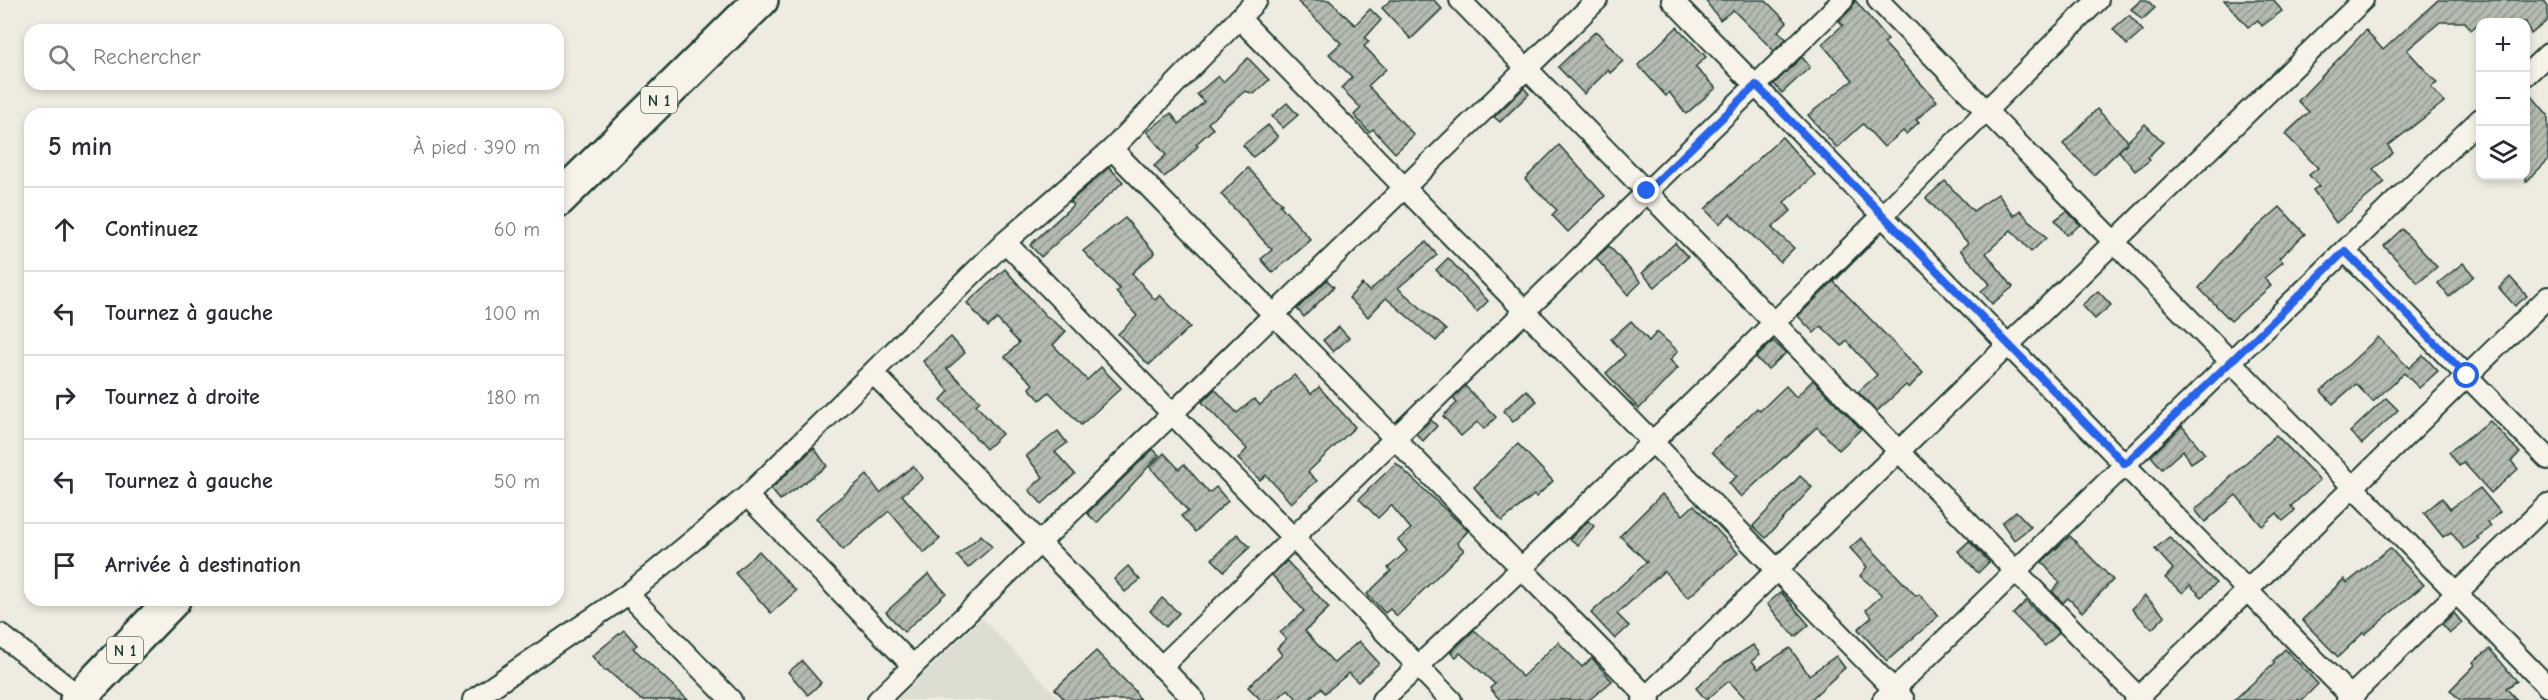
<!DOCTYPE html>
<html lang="fr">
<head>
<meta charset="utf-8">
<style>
  :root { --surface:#fff; --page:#f2f2f3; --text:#2b2b33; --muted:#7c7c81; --line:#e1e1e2 }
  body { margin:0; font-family:"Comic Neue",sans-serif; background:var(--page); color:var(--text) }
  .controls { position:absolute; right:18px; top:18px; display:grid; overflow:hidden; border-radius:12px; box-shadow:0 3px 9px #0003 }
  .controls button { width:54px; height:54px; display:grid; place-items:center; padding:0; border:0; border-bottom:2px solid var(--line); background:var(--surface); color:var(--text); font:30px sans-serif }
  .stop { position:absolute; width:18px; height:18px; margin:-14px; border:4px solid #2563eb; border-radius:50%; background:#fff }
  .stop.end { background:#2563eb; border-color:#fff; box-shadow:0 2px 6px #0008 }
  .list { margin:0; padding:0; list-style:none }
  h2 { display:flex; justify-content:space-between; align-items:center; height:78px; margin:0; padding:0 24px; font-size:26px }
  h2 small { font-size:20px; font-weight:400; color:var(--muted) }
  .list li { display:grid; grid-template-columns:39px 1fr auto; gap:18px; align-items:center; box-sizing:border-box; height:84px; padding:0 24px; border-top:2px solid var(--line) }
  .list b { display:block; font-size:22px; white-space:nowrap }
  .list em { font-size:20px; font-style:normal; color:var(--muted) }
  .icon { flex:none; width:33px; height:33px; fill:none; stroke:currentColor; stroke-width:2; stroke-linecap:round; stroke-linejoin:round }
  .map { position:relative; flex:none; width:2548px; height:700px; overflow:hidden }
  .search { position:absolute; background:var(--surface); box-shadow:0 3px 9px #0003; left:24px; top:24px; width:540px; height:66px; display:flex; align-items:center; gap:15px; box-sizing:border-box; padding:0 21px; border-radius:18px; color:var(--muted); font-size:22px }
  .panel { position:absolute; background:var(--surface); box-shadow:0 3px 9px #0003; left:24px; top:108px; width:540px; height:498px; border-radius:18px }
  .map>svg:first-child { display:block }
</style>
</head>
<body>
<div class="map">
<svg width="2548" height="700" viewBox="0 0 2548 700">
  <defs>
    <pattern id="building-hatch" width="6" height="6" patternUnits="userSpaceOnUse" patternTransform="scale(1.5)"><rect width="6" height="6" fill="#b5bbb0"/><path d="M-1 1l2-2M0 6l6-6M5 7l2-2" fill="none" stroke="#939990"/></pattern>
  </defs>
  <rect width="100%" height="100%" fill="#eeece1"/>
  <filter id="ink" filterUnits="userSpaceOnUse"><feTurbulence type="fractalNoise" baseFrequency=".0167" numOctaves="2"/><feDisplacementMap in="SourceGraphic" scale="12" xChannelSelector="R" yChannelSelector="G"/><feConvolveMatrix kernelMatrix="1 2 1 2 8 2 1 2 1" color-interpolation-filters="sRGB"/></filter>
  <g filter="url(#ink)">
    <path fill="#ddddd2" d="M982,618L1061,700H897Z"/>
    <g fill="url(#building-hatch)" stroke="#1f3d34" stroke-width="1.5">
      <path d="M1296,0H1329L1355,25L1370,9L1381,20L1365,38L1369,42L1364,46L1386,69L1368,86L1414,135L1395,153L1373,129L1369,132L1354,115L1361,108L1341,88L1352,77L1329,54L1341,43Z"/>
      <path d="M1391,0H1434L1442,9L1411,39L1382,8Z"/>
      <path d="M1705,0H1765L1787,22L1778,31L1786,39L1774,51L1733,10L1720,20Z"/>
      <path d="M1855,0L1888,40L1884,43L1937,101L1916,120L1919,122L1906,134L1903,131L1884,147L1863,124L1837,148L1808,115L1853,80L1822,44L1843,25L1839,21L1852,8Z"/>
      <path d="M2141,0H2147L2155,8L2142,20L2131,9Z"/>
      <path d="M2224,0H2274L2282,11L2262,26L2258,20L2248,27Z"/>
      <path d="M2438,0H2544L2548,6V20L2531,34L2526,22H2480L2471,30L2465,22H2440L2407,50L2437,83L2431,87L2444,102L2388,146L2393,153L2373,169L2385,182L2336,223L2313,190L2319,186L2309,175L2318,168L2285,134L2309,112L2298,101L2366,30L2383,50Z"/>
      <path d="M2129,15L2143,31L2127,45L2113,29Z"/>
      <path d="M1677,27L1706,57L1695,67L1716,88L1686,114L1669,92L1666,96L1638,65Z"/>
      <path d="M1596,31L1623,61L1610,73L1608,70L1584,94L1558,67Z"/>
      <path d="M1802,57L1810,67L1782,93L1774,84Z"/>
      <path d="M1248,58L1269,80L1254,94L1245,91L1208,123L1213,129L1196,144L1198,146L1183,162L1164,177L1154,166L1166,155L1147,132L1171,113L1179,124L1204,102L1197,94L1218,76L1223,82Z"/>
      <path d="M1524,88L1529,94L1500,122L1494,117Z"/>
      <path d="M2526,89L2548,115V160L2526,182Z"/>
      <path d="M1287,103L1298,115L1283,128L1272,116Z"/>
      <path d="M2097,109L2128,141L2145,124L2163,142L2148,157L2150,160L2135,171L2119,151L2128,142L2094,175L2063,144Z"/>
      <path d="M1268,125L1278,137L1253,157L1243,145Z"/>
      <path d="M1782,137L1815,175L1784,202L1791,211L1772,228L1794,248L1780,262L1730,214L1719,224L1705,209Z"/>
      <path d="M1559,145L1605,196L1568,232L1552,215L1557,210L1525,179Z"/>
      <path d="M1109,167L1123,182L1041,257L1030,245L1073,205L1070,202Z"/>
      <path d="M1248,168L1282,204L1280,205L1311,240L1273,273L1261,259L1272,250L1221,194Z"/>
      <path d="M1945,181L1973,211L1998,194L2014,216L2020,210L2046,238L2031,252L2011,230L1986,253L2013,287L1992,304L1981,291L1990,284L1960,250L1968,243L1926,198Z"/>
      <path d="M2280,207L2305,234L2279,258L2283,262L2264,278L2271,286L2231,321L2199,288L2237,245Z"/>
      <path d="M2067,211L2080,225L2066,235L2055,220Z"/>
      <path d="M1125,218L1155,253L1132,273L1155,300L1160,295L1190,327L1149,365L1118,334L1137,316L1116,292L1120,289L1083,251Z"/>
      <path d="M2402,229L2437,267L2418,283L2384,246Z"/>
      <path d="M1878,237L1834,282L1923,373L1909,388L1906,385L1877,411L1858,392L1877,375L1847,341L1842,346L1821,326L1814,333L1798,316Z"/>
      <path d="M1426,242L1437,255L1398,288L1446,330L1436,341L1386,298L1368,317L1349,298L1362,284L1369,291Z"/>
      <path d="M1675,243L1688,257L1655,287L1642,273Z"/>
      <path d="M1609,246L1641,282L1628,295L1596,258Z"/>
      <path d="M1448,258L1488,301L1477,312L1436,270Z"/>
      <path d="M2463,263L2474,276L2449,297L2438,283Z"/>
      <path d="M1005,269L1045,315L1066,331L1053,345L1087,380L1101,367L1121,388L1081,425L1049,392L1040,400L1029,388L1033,384L1005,357L1019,343L997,319L988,327L967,303Z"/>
      <path d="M2510,277L2527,296L2515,306L2499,288Z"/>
      <path d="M1327,280L1334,287L1304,317L1297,309Z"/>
      <path d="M2098,291L2111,305L2095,319L2082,305Z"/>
      <path d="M1631,321L1649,341L1657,332L1678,351L1670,360L1678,368L1639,409L1606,373L1625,355L1611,339Z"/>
      <path d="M1339,327L1349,338L1333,352L1323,340Z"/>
      <path d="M951,337L965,353L947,369L980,401L976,405L1002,434L986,449L941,400L949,391L923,361Z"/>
      <path d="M2378,337L2409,368L2423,355L2438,371L2419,388L2404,373L2373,402L2356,384L2333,404L2321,391Z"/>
      <path d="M1773,341L1786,353L1768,369L1756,358Z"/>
      <path d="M1294,375L1311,394L1319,387L1355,427L1308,472L1317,481L1291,503L1266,475L1260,480L1238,459L1247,449L1202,402L1215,389L1237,413L1254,399L1260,405Z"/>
      <path d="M1813,380L1861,429L1839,450L1817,427L1741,497L1729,483L1737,476L1712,452L1757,408L1760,411L1786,386L1796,397Z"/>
      <path d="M1465,386L1496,417L1484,429L1477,422L1461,436L1443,416L1457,403L1453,398Z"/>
      <path d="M1526,390L1537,401L1513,422L1503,411Z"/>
      <path d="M2386,398L2398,410L2362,444L2350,432Z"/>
      <path d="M1431,420L1437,426L1423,441L1416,434Z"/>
      <path d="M2490,421L2520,453L2511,461L2518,469L2491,493L2464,463L2459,466L2449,452Z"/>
      <path d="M2182,426L2205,454L2191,463L2183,450L2162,469L2151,456Z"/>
      <path d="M1058,431L1067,443L1055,452L1075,474L1042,504L1029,490L1043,477L1026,456Z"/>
      <path d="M2276,435L2320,480L2291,506L2295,511L2283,521L2277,513L2262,526L2236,495L2205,522L2195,510Z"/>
      <path d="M1518,444L1553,481L1536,497L1534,495L1502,521L1474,487Z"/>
      <path d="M814,448L827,466L780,500L771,489Z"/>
      <path d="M1153,449L1159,455L1097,523L1087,513Z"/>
      <path d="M1164,453L1179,469L1184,464L1209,493L1216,487L1228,501L1195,532L1181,516L1188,511L1150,467Z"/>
      <path d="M1396,463L1468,531L1457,543L1464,550L1397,616L1390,609L1385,613L1367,594L1391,571L1388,568L1407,551L1398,540L1411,529L1391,505L1378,518L1359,499Z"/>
      <path d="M913,466L923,478L902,495L940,539L924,553L889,511L843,550L816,518L867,475L880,493Z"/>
      <path d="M1800,476L1812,487L1766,538L1753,526Z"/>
      <path d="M2480,488L2500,512L2488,523L2491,527L2477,537L2479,539L2464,549L2451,532L2443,537L2424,513L2442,498L2450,509Z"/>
      <path d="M1662,494L1683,515L1694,505L1738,553L1688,598L1664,571L1617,614L1629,626L1615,639L1591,613L1647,562L1620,536Z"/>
      <path d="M2016,511L2031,527L2014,540L2002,523Z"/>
      <path d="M1588,521L1594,526L1578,545L1570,539Z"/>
      <path d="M1237,534L1250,547L1224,571L1212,559Z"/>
      <path d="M981,535L992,547L968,568L957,556Z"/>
      <path d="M2070,536L2113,580L2082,612L2068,598L2063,603L2052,591L2060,583L2042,562Z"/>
      <path d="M2169,537L2216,583L2202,597L2190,585L2183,593L2165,578L2173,569L2155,549Z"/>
      <path d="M1861,538L1916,596L1919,594L1938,616L1887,661L1858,629L1872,617L1866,610L1882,595L1860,576L1867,567L1850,548Z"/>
      <path d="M1969,541L1989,562L1978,573L1958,551Z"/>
      <path d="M2390,548L2424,585L2365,634L2363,633L2338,657L2302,620L2344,579L2347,583Z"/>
      <path d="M759,551L796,591L771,613L735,573Z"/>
      <path d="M1287,561L1329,608L1305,631L1334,663L1359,641L1379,663L1358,682L1349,673L1325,693L1321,688L1309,700H1298L1288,689L1276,700H1261L1248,687L1282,655L1277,648L1286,639L1280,633L1304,611L1272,575Z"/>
      <path d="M1128,566L1140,580L1125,592L1114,579Z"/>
      <path d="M928,574L946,593L904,632L886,612Z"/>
      <path d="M1781,592L1809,625L1795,637L1767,604Z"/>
      <path d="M2145,596L2165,616L2152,629L2132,609Z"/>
      <path d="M1162,598L1179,613L1166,627L1150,611Z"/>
      <path d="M2026,601L2059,633L2045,646L2013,614Z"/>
      <path d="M2454,613L2462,623L2450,633L2442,624Z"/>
      <path d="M624,630L637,645L633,648L688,700H641L607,670L605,671L592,656Z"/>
      <path d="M1474,630L1503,654L1522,677L1558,642L1582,667L1592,658L1612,681L1589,700H1500L1490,688L1495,684L1460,653L1456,657L1451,652Z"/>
      <path d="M1753,645L1760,654L1752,661L1758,669L1790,648L1809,675L1836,656L1845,668L1810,700H1747L1729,681L1706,700L1696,688L1725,663Z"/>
      <path d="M2285,649L2318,684L2302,700H2234L2275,663L2273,661Z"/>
      <path d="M2490,649L2517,681L2506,688L2517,700H2460L2450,690L2475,665L2473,662Z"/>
      <path d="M1096,651L1135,691L1140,700H1065L1055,689Z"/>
      <path d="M802,661L821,683L808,695L788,672Z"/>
    </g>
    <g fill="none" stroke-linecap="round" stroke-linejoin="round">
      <g stroke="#1f3d34" stroke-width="24">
        <g id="street">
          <path d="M1460,0L2141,700"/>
          <path d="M1672,0L2354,700"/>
          <path d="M1878,0L2548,687"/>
          <path d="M1239,18L1904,700"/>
          <path d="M2526,75L2548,54"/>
          <path d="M1112,149L1650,700"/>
          <path d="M1005,242L1451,700"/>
          <path d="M2345,251L2548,459"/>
          <path d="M873,373L1194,700"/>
          <path d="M747,496L913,666"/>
          <path d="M628,594L731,700"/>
          <path d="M0,634L80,697"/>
          <path d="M1161,667L1843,0"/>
          <path d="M473,700L628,594L747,496L1005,242L1112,149L1257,0"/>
          <path d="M878,700L1597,0"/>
          <path d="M1382,700C1551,542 1717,380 1881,217C1953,145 2024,71 2098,0"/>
          <path d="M1643,700L2363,0"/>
          <path d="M1883,700L2480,119"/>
          <path d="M2135,700L2548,297"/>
          <path d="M2347,700L2548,504"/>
        </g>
      </g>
      <g stroke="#1f3d34" stroke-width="38">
        <g id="highway">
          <path d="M558,200L761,0"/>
          <path d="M77,700L173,600"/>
        </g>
      </g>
      <use href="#street" stroke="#f7f3e8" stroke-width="20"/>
      <use href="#highway" stroke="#f7f3e8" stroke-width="33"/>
    </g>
  </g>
  <g fill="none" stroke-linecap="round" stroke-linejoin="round" filter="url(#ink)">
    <path stroke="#2563eb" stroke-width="8" d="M1647,191L1756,85L2125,464L2345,251L2467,376"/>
  </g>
  <g text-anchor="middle" stroke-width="4.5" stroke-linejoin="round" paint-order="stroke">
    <g fill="#f7f3e8" stroke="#60746a" stroke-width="1.5">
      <rect x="641" y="87" width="36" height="26" rx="4.5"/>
      <rect x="107" y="637" width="36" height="26" rx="4.5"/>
    </g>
    <g font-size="16" font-weight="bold" fill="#1f3d34">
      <text x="659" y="106">N 1</text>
      <text x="125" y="656">N 1</text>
    </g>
  </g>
</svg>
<div class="controls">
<button>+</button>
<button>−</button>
<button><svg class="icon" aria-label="layers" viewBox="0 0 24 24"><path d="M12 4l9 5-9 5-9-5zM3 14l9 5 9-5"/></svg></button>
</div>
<div class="stop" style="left:2467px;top:376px"></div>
<div class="stop end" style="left:1647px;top:191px"></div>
<div class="search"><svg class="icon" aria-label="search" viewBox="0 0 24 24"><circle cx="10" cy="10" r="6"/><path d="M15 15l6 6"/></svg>Rechercher</div>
<section class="panel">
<h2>5 min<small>À pied · 390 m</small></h2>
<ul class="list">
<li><svg class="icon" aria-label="ahead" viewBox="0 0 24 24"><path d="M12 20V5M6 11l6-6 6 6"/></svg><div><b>Continuez</b></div><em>60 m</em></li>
<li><svg class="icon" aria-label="left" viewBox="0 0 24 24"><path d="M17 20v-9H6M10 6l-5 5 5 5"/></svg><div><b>Tournez à gauche</b></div><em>100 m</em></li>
<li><svg class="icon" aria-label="right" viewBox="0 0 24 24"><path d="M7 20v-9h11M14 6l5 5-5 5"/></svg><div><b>Tournez à droite</b></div><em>180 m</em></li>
<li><svg class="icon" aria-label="left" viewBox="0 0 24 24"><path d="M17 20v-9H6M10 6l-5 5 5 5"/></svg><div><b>Tournez à gauche</b></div><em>50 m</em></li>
<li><svg class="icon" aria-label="arrive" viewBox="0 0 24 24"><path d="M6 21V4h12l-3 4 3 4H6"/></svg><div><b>Arrivée à destination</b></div></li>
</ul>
</section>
</div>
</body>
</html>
